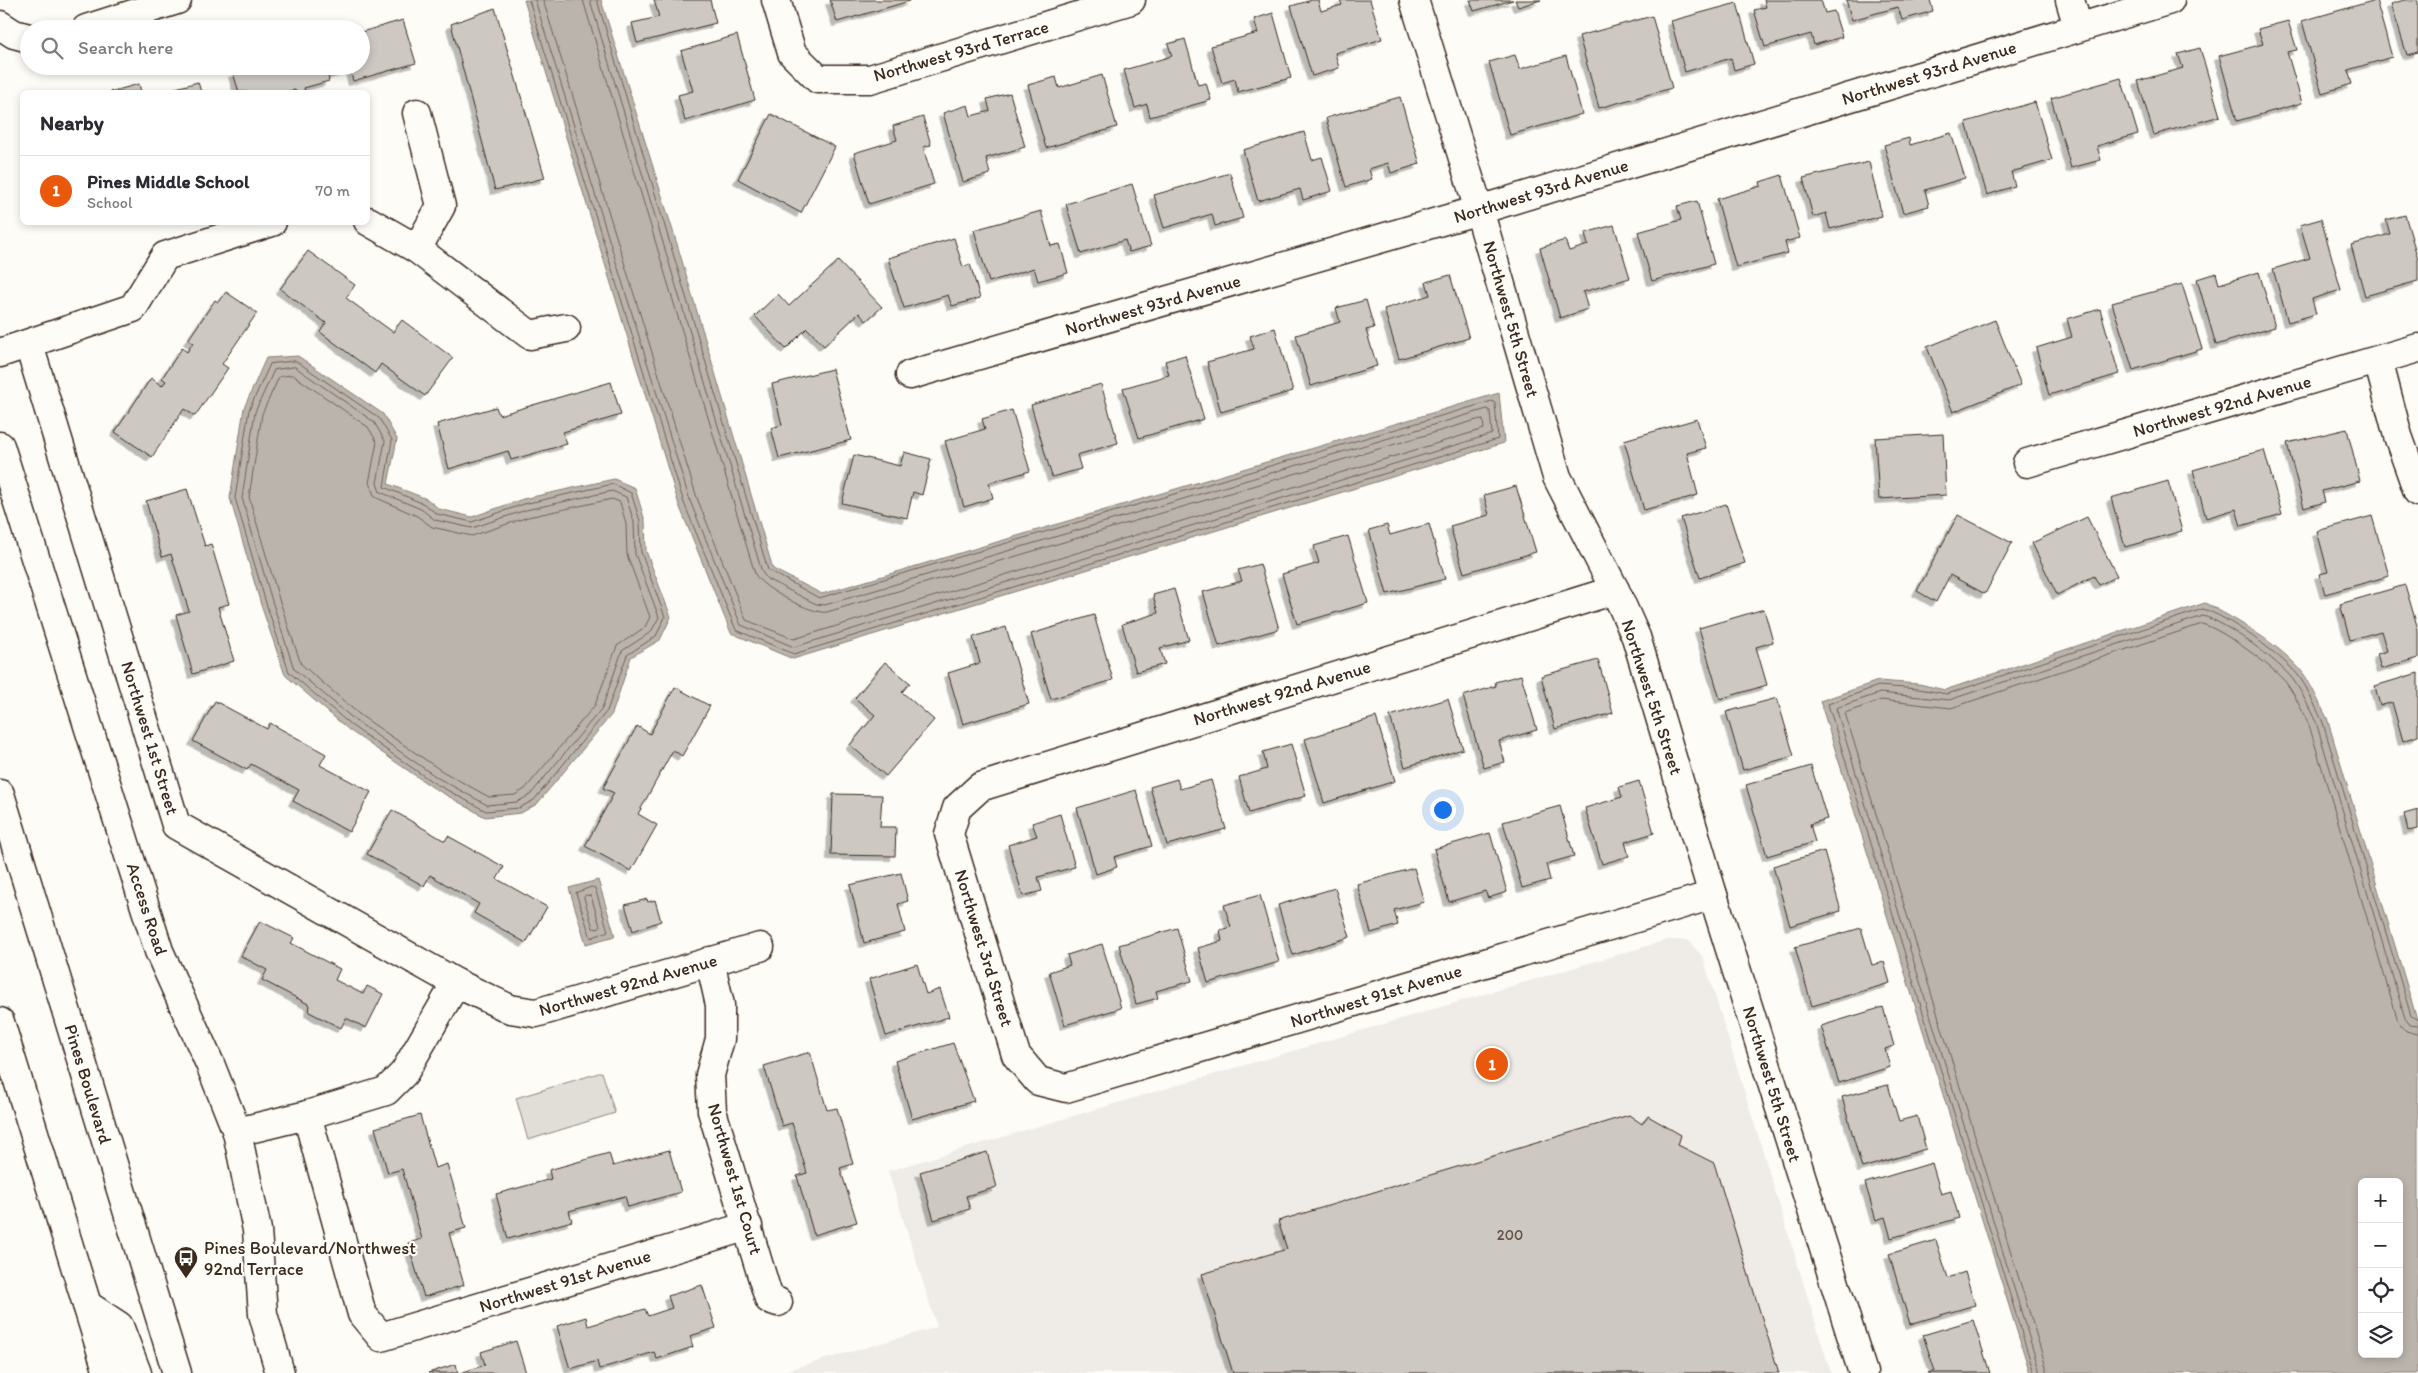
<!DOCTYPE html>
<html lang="en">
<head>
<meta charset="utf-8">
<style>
  :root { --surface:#fff; --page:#f2f2f3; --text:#2b2b33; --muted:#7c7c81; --line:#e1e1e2; --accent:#ea580c }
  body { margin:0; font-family:Itim,sans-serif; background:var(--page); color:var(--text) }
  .controls { position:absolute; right:15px; bottom:15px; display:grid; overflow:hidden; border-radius:8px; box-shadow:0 2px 8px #0003 }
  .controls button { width:45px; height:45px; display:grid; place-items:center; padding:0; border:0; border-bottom:1px solid var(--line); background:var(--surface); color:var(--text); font:25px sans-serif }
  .you { position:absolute; left:1442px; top:809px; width:18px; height:18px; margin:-12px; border:4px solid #fff; border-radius:50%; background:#1a73e8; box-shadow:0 0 0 8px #1a73e833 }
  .badge { display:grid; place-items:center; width:32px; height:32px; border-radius:50%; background:var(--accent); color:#fff; font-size:16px; font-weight:700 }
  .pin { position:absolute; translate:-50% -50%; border:2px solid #fff; box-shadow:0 1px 5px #0006 }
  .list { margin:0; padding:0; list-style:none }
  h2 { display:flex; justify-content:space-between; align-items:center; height:65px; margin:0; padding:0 20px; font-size:21px }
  h2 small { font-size:16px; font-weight:400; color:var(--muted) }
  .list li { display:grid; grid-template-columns:32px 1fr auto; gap:15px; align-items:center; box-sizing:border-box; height:70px; padding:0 20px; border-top:1px solid var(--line) }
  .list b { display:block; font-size:19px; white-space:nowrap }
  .list p { margin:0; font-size:16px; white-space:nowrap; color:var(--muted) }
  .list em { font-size:16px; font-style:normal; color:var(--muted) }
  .icon { flex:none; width:28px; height:28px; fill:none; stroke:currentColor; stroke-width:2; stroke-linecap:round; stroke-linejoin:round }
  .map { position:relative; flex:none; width:2418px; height:1373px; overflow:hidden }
  .search { position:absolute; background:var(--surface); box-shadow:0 2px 8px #0003; left:20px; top:20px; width:350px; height:55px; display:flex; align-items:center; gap:12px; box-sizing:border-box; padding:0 18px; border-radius:28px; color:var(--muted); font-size:19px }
  .panel { position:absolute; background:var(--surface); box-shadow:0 2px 8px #0003; left:20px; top:90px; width:350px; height:135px; border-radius:8px }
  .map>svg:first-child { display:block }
</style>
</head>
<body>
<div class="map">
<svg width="2418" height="1373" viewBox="0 0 2418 1373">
  <defs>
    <filter id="shadow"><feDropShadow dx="-4.5" dy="4.5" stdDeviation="0" flood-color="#0004"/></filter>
  </defs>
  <rect width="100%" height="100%" fill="#fdfcf7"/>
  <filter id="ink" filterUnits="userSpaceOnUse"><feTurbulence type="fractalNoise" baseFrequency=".02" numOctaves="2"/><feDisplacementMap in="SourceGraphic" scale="10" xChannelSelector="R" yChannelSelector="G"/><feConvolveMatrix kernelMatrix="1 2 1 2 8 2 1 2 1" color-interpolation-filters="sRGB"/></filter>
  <g filter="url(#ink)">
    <path fill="#efece7" d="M1667,940H1688L1703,957L1831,1373H777L937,1327L888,1171Z"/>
    <path fill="#e1ded7" stroke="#8e847a" d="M602,1072L615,1113L528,1140L516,1098Z"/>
    <g fill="#bbb4ad" stroke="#887d74" fill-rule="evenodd">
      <path d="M524,0H601L677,244L773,569L822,594L1499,393L1504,443L793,659L731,633L679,505Z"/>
      <path d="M298,356L383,414L397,439L388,484L427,499L439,509L472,517L523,499L614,479L635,488L645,521L646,551L671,617L660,640L631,657L612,714L537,804L521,813L485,817L432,787L349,730L285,675L261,605L230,498L244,408L266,358Z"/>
      <path d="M2205,603C2236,619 2281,645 2303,673C2312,686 2319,703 2327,718L2418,1023V1373H2030L1820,701L1878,681L1919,684L1945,690ZM2362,1182H2399V1354H2362Z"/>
      <path d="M598,880L615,936L586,944L569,888Z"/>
    </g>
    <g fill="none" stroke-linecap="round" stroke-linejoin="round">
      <g stroke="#6e6157" stroke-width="1">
        <path d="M529,0L684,503L736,630L794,654L1498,439L1495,403L1492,401L819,598L768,570L597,0"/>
        <path d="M535,0L690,501L741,625L794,647L1492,434L1490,411L1487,409L825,605L816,604L767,579L762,572L590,0"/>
        <path d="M543,0L697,498L746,620L794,639L1484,429L1483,420L1480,419L827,612C813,615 761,588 755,574L583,0"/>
        <path d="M296,361L379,418L392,440L384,487L424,504L437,514L472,522L524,504L613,484L631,493L640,521L641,552L665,617L656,636L627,655L607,711L534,800L519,808L486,811L434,783L352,726L289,672L266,603L235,498L249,410L270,364Z"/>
        <path d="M295,367L374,422L385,441L377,483L380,492L421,509L435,520L472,528L526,510L612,491L626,497L634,522L635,554L659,617L651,632L622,651L602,708L530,795L517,802L487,805L438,778L356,721L294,669L272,601L242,498L255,412L274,370Z"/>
        <path d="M293,375L368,427L377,442L369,483L375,497L417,516L432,527L472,536L528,517L612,499L620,502L626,524L627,555L650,617L645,627L617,646L595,705L525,789L515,795L489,797L442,771L360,715L301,664L279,599L249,497L262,414L279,377Z"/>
        <path d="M592,887L595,888L608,931L591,938L576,893Z"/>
        <path d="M586,895L591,896L600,926L598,929L593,928L584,898Z"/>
        <path d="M2034,1373L1828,704L1878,686L1919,689L1947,694L2203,609C2228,616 2281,655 2298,675C2308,688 2314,705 2322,720L2411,1016L2418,1020"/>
        <path d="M2040,1373L1836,708L1880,693L1949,700L2203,616C2224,621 2281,662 2294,681C2303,693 2309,709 2316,722L2405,1018L2410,1025L2418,1026"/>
        <path d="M2048,1373L1845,713L1881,700L1951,708L2202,624C2222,629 2274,667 2287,684C2296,696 2302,712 2309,725L2398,1021L2406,1031L2418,1034"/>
      </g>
    </g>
    <g fill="#cdc8c2" stroke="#3b2a1e" filter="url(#shadow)">
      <path d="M654,0H710L716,23L637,43L632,23L659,17Z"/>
      <path d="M830,0H910V1L837,22Z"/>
      <path d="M1312,0H1318L1321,11L1342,5L1340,0H1370L1382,39L1335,53L1339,68L1312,76L1291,6Z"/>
      <path d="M1470,0H1513L1474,11Z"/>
      <path d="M1515,0H1541L1518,7Z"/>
      <path d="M1764,0H1821L1825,13L1834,11L1842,37L1814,45L1811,34L1765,47L1754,10L1766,7Z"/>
      <path d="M1846,0H1930L1933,11L1902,20L1898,7L1852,20Z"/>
      <path d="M2376,0L2392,57L2348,70L2352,84L2322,93L2302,21Z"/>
      <path d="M2404,0H2418V52L2407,55L2391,4Z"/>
      <path d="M1737,3L1754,64L1734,70L1731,58L1685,72L1671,21Z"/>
      <path d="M495,8L545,178L495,190L451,24Z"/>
      <path d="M1273,13L1291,78L1238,92L1235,79L1222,83L1211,46L1258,33L1254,19Z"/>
      <path d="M1652,16L1672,88L1599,108L1579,36Z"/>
      <path d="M403,20L416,63L353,81L350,70L328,76L329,81L304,88L305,92H296L295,90L285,92H239L233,73L246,69L245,66H361V32Z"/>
      <path d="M2288,21L2297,50L2287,52L2302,103L2237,121L2219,56L2263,44L2258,29Z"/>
      <path d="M737,35L755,100L685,121L678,95L693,91L681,51Z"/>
      <path d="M1185,39L1198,85L1206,83L1211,100L1150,117L1147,104L1135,108L1124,70L1172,56L1168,44Z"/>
      <path d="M2200,48L2220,116L2154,135L2138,81L2183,68L2178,54Z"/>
      <path d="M1515,55L1520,69L1566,56L1582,114L1510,135L1489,62Z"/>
      <path d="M1102,75L1117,127L1046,148L1028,85L1056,77L1059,88Z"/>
      <path d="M2121,78L2138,134L2097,146L2101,160L2071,168L2051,98Z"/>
      <path d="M198,82L201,92H161Z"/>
      <path d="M139,84L141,92H110Z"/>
      <path d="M1010,93L1025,147L986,158L990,174L963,182L943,113L968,105L971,116L990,111L987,99Z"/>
      <path d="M1400,97L1420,164L1391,173L1388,163L1369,169L1372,179L1346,187L1326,118Z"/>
      <path d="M2035,102L2052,160L2011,172L2015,186L1987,195L1966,122Z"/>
      <path d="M771,114L835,147L801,213L738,179Z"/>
      <path d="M923,117L931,145L923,147L934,184L869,204L854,153L897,140L893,126Z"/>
      <path d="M1304,132L1312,160L1322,157L1332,191L1303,200L1300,189L1258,201L1243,150Z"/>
      <path d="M1951,133L1965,178L1925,190L1929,206L1903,213L1884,145L1909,138L1910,145Z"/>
      <path d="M1869,162L1882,216L1830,229L1826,213L1813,217L1803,178Z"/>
      <path d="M1230,173L1243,218L1215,226L1212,214L1164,228L1154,195Z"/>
      <path d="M1782,175L1800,238L1785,242L1788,253L1736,267L1717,199L1761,186L1760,182Z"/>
      <path d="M1132,184L1151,246L1129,252L1125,240L1081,254L1066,204Z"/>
      <path d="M1697,201L1714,264L1652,281L1638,232L1681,220L1677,206Z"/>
      <path d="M1041,211L1051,246L1060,244L1068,273L1038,281L1034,268L989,282L974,230Z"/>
      <path d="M2405,215L2418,259V281L2365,296L2351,245L2390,234L2386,220Z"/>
      <path d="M2321,219L2341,290L2312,299L2316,314L2288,322L2273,269L2310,258L2300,225Z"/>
      <path d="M1614,225L1630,278L1583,292L1588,309L1560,318L1540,248L1565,240L1569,251L1588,245L1585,233Z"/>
      <path d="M954,238L963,267L970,264L980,298L952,306L948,295L904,308L888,258Z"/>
      <path d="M308,251L355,285L346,298L393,332L402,320L453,358L425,396L381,364L375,373L320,332L326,323L280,289Z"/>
      <path d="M838,261L882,307L866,321L859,313L824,346L807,328L786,349L755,316L778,294L789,306Z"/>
      <path d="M2259,272L2275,327L2216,345L2197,279L2216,273L2219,284Z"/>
      <path d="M1450,275L1469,338L1399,359L1384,309L1430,295L1426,282Z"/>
      <path d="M2182,284L2202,349L2133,370L2112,303Z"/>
      <path d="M226,292L257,313L222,364L228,368L195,416L184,409L152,457L115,432L151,378L162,386L166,381L162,378L182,348L187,352L193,343L188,340L215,300L218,302Z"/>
      <path d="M1366,300L1374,328L1366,330L1377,366L1311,386L1296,335L1340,322L1336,308Z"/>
      <path d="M2100,309L2119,374L2049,395L2036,348L2072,337L2067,319Z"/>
      <path d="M1995,320L2021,385L1953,412L1927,347Z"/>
      <path d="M1275,328L1293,391L1221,412L1207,362L1254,349L1250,336Z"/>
      <path d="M1185,355L1204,419L1139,438L1123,388L1169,375L1165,361Z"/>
      <path d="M832,369L851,440L779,458L771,428L782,425L772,384Z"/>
      <path d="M611,382L621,415L563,432L567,444L511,460L508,451L449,469L437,424L496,407L499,415Z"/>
      <path d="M1101,384L1118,443L1077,455L1081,469L1052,477L1031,405Z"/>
      <path d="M1012,410L1030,471L989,483L993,498L964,507L945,441L985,429L982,419Z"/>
      <path d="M1697,419L1706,448L1687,453L1698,495L1644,510L1624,440Z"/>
      <path d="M2347,429L2360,481L2322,491L2325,502L2304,508L2287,443Z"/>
      <path d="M1943,434L1946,495L1879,499L1875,438Z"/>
      <path d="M2264,450L2282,514L2241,526L2236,509L2206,518L2193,470Z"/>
      <path d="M904,452L931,459L922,495L913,492L907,518L842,503L854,455L900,466Z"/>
      <path d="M2168,481L2182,531L2125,547L2111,498Z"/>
      <path d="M1516,486L1536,552L1464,573L1450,526L1489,515L1484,495Z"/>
      <path d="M187,489L205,546L211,544L229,604L218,607L234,661L193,674L176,615L189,611L171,554L162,557L146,501Z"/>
      <path d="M1726,504L1745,563L1700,578L1681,518Z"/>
      <path d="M1958,515L2012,543L1985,594L1950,575L1936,602L1917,591Z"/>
      <path d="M2372,516L2389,576L2325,594L2319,574L2328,572L2317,531Z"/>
      <path d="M2087,517L2117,576L2099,585L2094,576L2057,595L2032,543Z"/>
      <path d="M1429,524L1445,579L1387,594L1369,530L1387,525L1390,535Z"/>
      <path d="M1348,536L1368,603L1297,624L1282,574L1319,563L1314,546Z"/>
      <path d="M1260,564L1279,629L1219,646L1203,592L1242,581L1238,570Z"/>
      <path d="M2405,585L2418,629V658L2381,669L2377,654L2387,651L2381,631L2350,640L2340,604Z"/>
      <path d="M1174,589L1189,640L1160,648L1165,664L1136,672L1122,624L1158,613L1153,595Z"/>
      <path d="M1764,609L1773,642L1756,647L1767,685L1720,699L1699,628Z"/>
      <path d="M1094,615L1113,680L1051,699L1031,634Z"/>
      <path d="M1006,627L1029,704L963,724L948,673L980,663L973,637Z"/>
      <path d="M1598,660L1613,713L1555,729L1541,676Z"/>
      <path d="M885,662L910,683L902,692L934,720L886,776L850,745L875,715L855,698Z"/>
      <path d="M2418,673V736L2403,741L2392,702L2380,706L2375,686Z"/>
      <path d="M1521,675L1537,730L1499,741L1505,762L1484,768L1463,696L1496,686L1495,682Z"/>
      <path d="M675,687L710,706L682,756L673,750L638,814L657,825L631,871L585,846L614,793L603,788L637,726L650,734Z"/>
      <path d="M1777,698L1794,756L1743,770L1726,712Z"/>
      <path d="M1448,699L1463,749L1405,767L1390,716Z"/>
      <path d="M215,701L267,729L270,723L326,754L320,765L371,792L349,832L293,801L299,790L251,764L247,770L193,741Z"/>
      <path d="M1376,717L1395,781L1324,803L1305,739Z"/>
      <path d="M1291,744L1306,796L1249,813L1239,777L1267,769L1263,752Z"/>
      <path d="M1811,766L1827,819L1810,824L1815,842L1767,856L1746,785Z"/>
      <path d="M1177,779L1180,789L1211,780L1226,829L1167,845L1150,787Z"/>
      <path d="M1639,781L1654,833L1625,842L1629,856L1602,864L1585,808L1622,797L1619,787Z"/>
      <path d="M1136,790L1152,846L1114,857L1117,867L1096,874L1077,808Z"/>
      <path d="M833,794L882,795L880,827H896L895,856L831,855Z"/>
      <path d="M1560,806L1574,856L1546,864L1550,880L1522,888L1503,822Z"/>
      <path d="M392,810L445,841L448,836L504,867L497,879L547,907L526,943L474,913L479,904L430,875L424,886L367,854Z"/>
      <path d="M2418,810V829L2408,831L2404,814Z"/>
      <path d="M1060,814L1075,867L1038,877L1042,891L1023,896L1008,845L1037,836L1032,823Z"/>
      <path d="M1490,833L1507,892L1488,898L1485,891L1449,902L1434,849Z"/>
      <path d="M1824,851L1841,911L1790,926L1773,866Z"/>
      <path d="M1414,868L1424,902L1394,910L1398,925L1371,933L1357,884Z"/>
      <path d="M901,873L908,901L898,904L905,932L864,943L850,885Z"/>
      <path d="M1335,888L1350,937L1293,955L1278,905Z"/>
      <path d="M1260,895L1279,962L1208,983L1198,948L1222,941L1220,930L1231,927L1224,905Z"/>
      <path d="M647,899L648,902L655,900L661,921L633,931L625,905Z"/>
      <path d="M260,921L294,938L291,943L340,969L335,980L363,994L367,986L383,994L366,1028L346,1018L341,1028L309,1012L310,1005L262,980L267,970L241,956Z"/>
      <path d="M1177,928L1192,981L1156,991L1158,998L1136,1004L1119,945Z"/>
      <path d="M1861,928L1872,965L1884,962L1890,983L1812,1006L1795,947Z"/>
      <path d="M1102,944L1121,1008L1065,1025L1049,972L1070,965L1067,955Z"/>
      <path d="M917,964L926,994L940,989L949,1017L886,1036L869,979Z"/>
      <path d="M1883,1007L1894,1046L1885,1049L1890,1067L1839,1083L1821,1026Z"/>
      <path d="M953,1043L974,1101L912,1119L895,1061Z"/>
      <path d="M810,1052L827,1110L837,1108L853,1164L840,1168L857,1222L814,1235L797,1176L807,1173L792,1123L782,1126L764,1066Z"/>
      <path d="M1888,1085L1899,1121L1917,1116L1926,1149L1862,1168L1842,1097Z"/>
      <path d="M420,1115L435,1168L447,1164L466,1228L449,1233L464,1285L424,1297L408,1243L422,1239L402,1169L388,1173L375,1128Z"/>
      <path d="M1629,1115L1642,1124L1648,1116L1681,1135L1678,1145L1714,1163L1779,1373H1233L1202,1274L1287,1249L1278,1221Z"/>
      <path d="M669,1150L681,1192L628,1207L625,1196L569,1211L572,1221L508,1239L496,1194L551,1179L549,1170L609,1153L613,1166Z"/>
      <path d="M987,1152L997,1187L966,1196L970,1209L934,1220L920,1172Z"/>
      <path d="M1932,1163L1941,1194L1951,1191L1959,1218L1891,1238L1885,1217L1876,1220L1865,1183Z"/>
      <path d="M1936,1240L1948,1278L1965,1272L1975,1305L1910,1324L1889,1254Z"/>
      <path d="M702,1285L716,1328L690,1336L693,1347L657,1359L654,1352L599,1369L597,1361L570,1369L557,1326L586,1317L588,1326L645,1309L648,1316L672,1308L668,1296Z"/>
      <path d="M1973,1320L1990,1373H1928L1935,1371L1923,1335Z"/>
      <path d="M516,1341L526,1373H460L485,1365L481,1352Z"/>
      <path d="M456,1364L458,1373H428Z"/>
    </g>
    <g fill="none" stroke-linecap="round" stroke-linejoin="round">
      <g stroke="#3b2a1e" stroke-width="31">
        <g id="street">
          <path d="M776,0L792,53L818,79H870L1131,0"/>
          <path d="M1414,0L1479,210L1557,477L1615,590L1636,637L1713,895L1863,1373"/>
          <path d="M2070,0L2078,27"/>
          <path d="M0,25L14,34L29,38"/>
          <path d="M86,29L177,0"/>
          <path d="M417,113L441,206L417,249"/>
          <path d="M368,221L417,249L530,335L566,328"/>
          <path d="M29,345L176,825L456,983"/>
          <path d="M0,353L133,308L165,256L272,222"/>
          <path d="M2378,360L2398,436L2418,492"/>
          <path d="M910,375L1479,210L2170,0"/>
          <path d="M0,446L159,951L210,1064L237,1132L257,1230L263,1314L280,1373"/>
          <path d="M2027,463L2418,348"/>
          <path d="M1615,590L980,787L957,808L949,834L1016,1055L1038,1081L1066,1088L1713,895"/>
          <path d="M710,961L720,1005V1039L710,1075L712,1111L769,1299L778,1302"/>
          <path d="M307,1115L362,1314L381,1337L748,1226"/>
          <path d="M237,1132L307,1115L386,1091L404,1073L456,983L510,1009L536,1013L760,947"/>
        </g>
      </g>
      <g stroke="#3b2a1e" stroke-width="31">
        <g id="highway">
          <path d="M0,794L177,1373"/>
          <path d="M0,1022L108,1373"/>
          <path d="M87,1305L119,1326L137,1373"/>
        </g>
      </g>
      <use href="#street" stroke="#fdfcf7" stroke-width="28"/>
      <use href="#highway" stroke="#fdfcf7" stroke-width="28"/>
    </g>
  </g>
  <defs>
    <g id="bus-pin" transform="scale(1.25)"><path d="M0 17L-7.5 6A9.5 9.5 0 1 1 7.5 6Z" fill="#3b2a1e" stroke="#fdfcf7"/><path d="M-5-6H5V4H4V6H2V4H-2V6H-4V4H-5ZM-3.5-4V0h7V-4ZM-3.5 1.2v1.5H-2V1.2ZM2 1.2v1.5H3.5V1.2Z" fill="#fff"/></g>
  </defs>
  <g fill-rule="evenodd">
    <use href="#bus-pin" x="186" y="1258"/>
  </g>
  <g text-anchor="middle" stroke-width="4.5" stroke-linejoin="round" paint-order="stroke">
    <g font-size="15" fill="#605247">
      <text x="1510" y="1240">200</text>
    </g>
    <g font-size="18" fill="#3b2a1e" stroke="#fdfcf7">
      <text transform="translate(961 51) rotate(-16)" y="6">Northwest 93rd Terrace</text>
      <text transform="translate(1929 73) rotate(-17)" y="6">Northwest 93rd Avenue</text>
      <text transform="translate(1541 191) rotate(-17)" y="6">Northwest 93rd Avenue</text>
      <text transform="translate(1153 305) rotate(-16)" y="6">Northwest 93rd Avenue</text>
      <text transform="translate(1511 319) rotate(74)" y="6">Northwest 5th Street</text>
      <text transform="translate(2222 406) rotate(-16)" y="6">Northwest 92nd Avenue</text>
      <text transform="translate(1282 693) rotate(-17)" y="6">Northwest 92nd Avenue</text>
      <text transform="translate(1652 697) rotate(72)" y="6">Northwest 5th Street</text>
      <text transform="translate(150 738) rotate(73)" y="6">Northwest 1st Street</text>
      <text transform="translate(147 909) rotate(72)" y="6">Access Road</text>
      <text transform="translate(984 948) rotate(73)" y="6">Northwest 3rd Street</text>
      <text transform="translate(628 985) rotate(-16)" y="6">Northwest 92nd Avenue</text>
      <text transform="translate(1376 996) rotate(-17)" y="6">Northwest 91st Avenue</text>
      <text transform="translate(88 1084) rotate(73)" y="6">Pines Boulevard</text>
      <text transform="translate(1772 1084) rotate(73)" y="6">Northwest 5th Street</text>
      <text transform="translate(735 1179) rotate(74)" y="6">Northwest 1st Court</text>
      <text transform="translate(565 1281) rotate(-17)" y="6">Northwest 91st Avenue</text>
    </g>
    <g font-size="18" fill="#3b2a1e" stroke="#fdfcf7" text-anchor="start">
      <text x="204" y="1254">Pines Boulevard/Northwest<tspan x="204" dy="21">92nd Terrace</tspan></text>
    </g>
  </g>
</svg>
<div class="controls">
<button>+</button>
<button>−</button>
<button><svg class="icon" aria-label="locate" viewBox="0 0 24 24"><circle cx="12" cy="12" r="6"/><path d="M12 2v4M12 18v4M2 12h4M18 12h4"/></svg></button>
<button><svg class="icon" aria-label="layers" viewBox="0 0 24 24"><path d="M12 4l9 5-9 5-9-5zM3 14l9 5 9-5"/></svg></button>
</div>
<div class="you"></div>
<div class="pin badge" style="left:1492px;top:1064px">1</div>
<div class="search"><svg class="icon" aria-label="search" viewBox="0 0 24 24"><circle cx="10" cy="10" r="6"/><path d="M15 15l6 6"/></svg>Search here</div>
<section class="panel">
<h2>Nearby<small></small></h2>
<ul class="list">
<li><span class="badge">1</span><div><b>Pines Middle School</b><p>School</p></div><em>70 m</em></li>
</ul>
</section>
</div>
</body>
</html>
